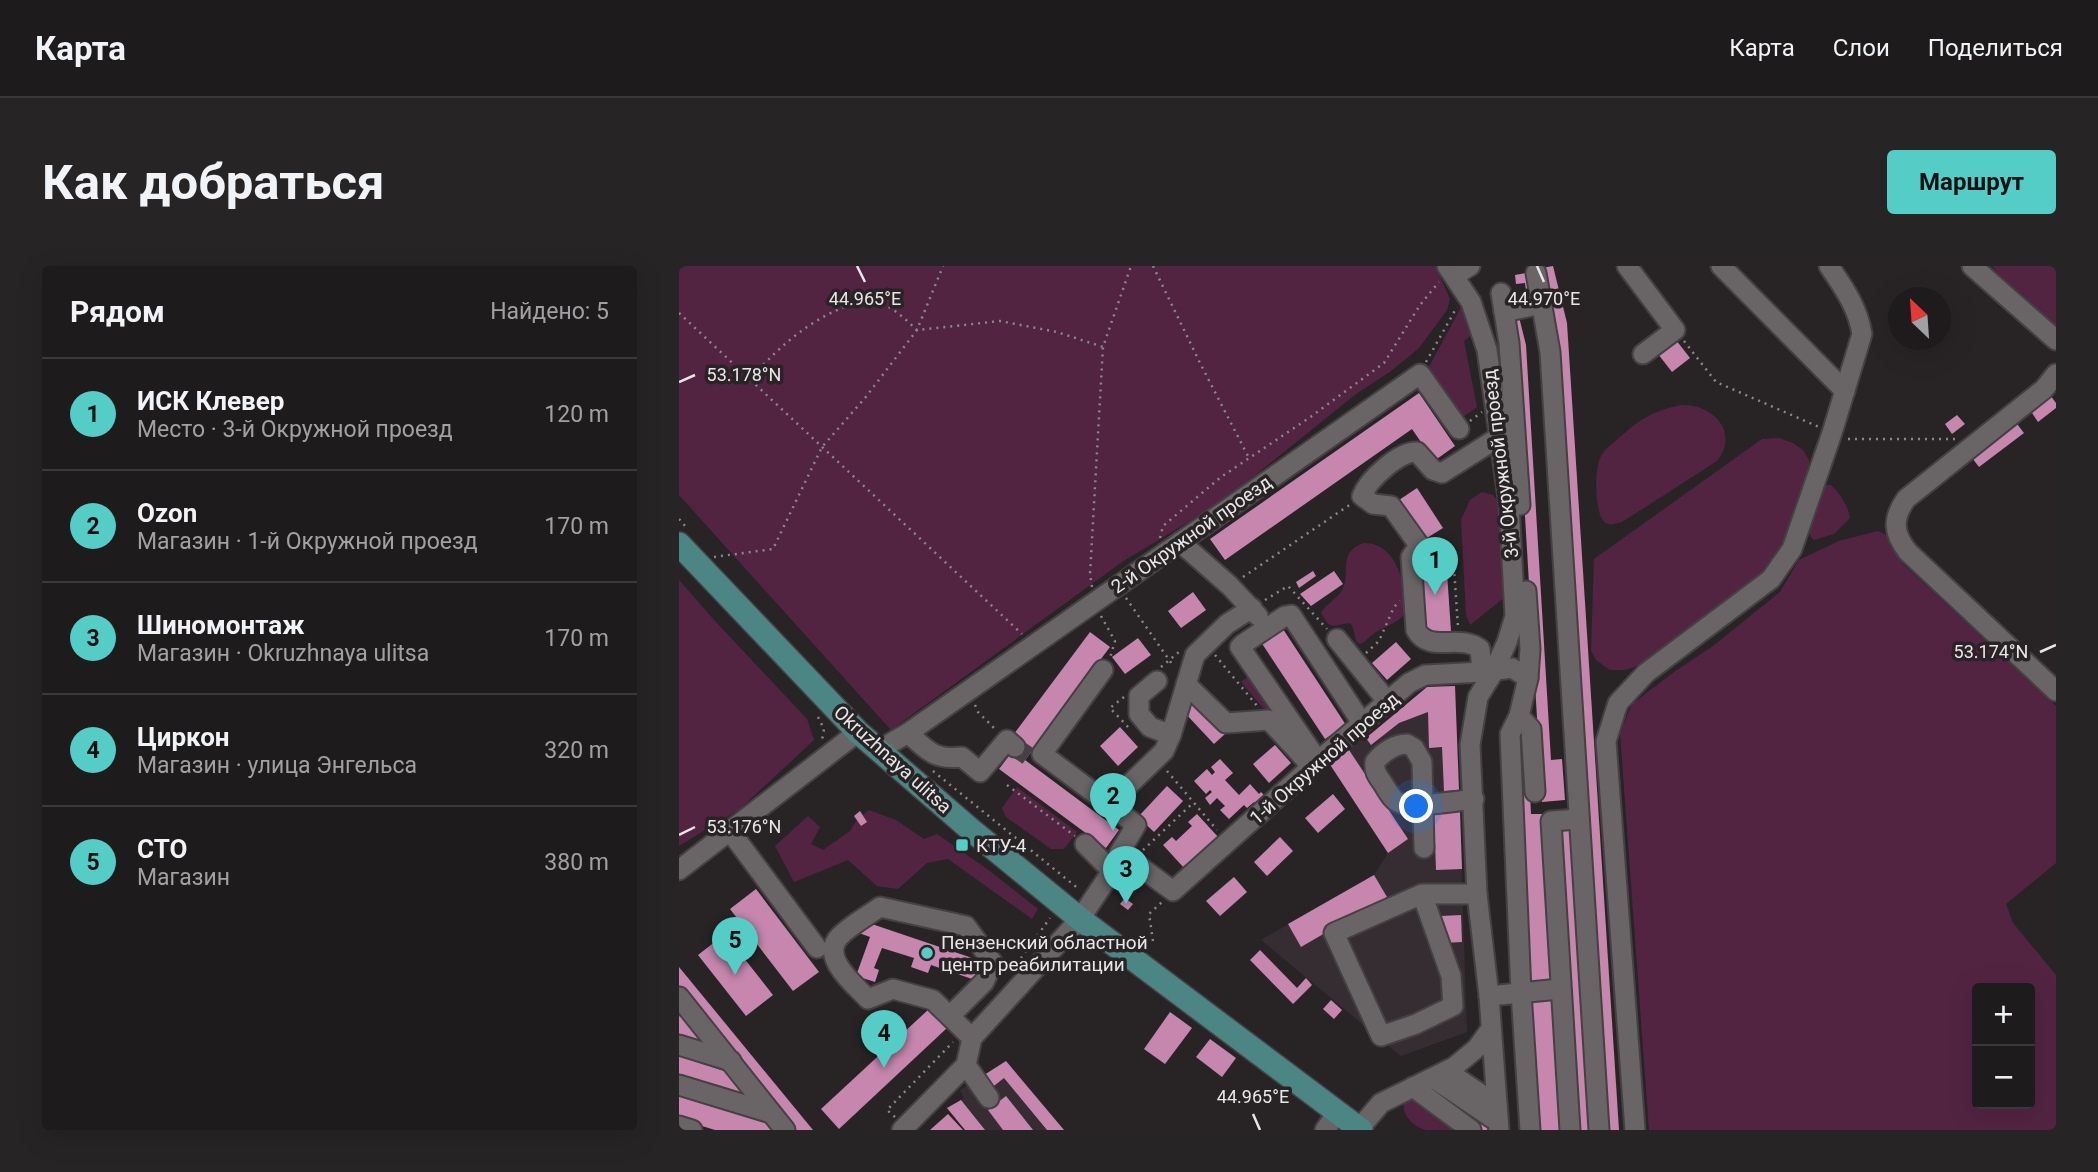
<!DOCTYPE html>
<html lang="ru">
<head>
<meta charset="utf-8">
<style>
  :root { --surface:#1e1b1c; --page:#262425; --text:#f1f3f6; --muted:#a1a1a3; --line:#3c393b; --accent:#54cdc6 }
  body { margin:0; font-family:Roboto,sans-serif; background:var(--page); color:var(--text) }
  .controls { position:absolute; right:21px; bottom:21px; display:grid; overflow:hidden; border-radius:7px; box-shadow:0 7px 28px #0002 }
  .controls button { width:63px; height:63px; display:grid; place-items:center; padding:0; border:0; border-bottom:2px solid var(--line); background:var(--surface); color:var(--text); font:35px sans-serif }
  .compass { position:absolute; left:1209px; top:21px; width:63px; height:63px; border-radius:50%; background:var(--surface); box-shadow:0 7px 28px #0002; rotate:335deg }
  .you { position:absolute; left:738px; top:541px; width:24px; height:24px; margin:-18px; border:5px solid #fff; border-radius:50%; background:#1a73e8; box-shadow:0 0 0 10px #1a73e833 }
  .badge { display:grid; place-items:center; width:46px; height:46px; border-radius:50%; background:var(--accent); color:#111; font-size:23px; font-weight:700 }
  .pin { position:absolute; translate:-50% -58px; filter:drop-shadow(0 2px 4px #0008) }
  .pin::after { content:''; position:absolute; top:37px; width:24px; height:21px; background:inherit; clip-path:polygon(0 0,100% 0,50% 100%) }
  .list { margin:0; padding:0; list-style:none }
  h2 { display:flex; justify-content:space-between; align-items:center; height:91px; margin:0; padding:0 28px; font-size:30px }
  h2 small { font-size:23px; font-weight:400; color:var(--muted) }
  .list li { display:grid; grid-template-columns:46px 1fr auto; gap:21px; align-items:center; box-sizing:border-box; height:112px; padding:0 28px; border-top:2px solid var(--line) }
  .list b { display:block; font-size:26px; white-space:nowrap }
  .list p { margin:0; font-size:23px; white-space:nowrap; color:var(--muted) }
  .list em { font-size:23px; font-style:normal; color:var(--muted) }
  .map { position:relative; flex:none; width:1377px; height:864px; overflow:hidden; border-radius:7px }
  header { display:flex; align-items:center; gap:42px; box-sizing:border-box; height:98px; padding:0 35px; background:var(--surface); border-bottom:2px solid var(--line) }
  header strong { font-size:33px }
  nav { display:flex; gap:38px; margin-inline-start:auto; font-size:24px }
  .intro { display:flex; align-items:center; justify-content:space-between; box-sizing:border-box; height:168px; padding:0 42px }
  h1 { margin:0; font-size:49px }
  .button { padding:18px 32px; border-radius:7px; background:var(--accent); color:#111; font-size:24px; font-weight:700 }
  main { display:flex; gap:42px; padding:0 42px }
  aside { flex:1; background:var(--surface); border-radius:7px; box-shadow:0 7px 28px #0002 }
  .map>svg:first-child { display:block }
</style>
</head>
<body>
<header>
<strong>Карта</strong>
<nav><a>Карта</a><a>Слои</a><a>Поделиться</a></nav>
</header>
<div class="intro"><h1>Как добраться</h1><a class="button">Маршрут</a></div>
<main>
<aside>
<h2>Рядом<small>Найдено: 5</small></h2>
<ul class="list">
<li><span class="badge">1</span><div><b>ИСК Клевер</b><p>Место · 3-й Окружной проезд</p></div><em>120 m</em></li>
<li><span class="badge">2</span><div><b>Ozon</b><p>Магазин · 1-й Окружной проезд</p></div><em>170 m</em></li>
<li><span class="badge">3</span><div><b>Шиномонтаж</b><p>Магазин · Okruzhnaya ulitsa</p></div><em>170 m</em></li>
<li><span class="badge">4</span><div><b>Циркон</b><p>Магазин · улица Энгельса</p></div><em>320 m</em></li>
<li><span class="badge">5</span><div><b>СТО</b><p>Магазин</p></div><em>380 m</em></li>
</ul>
</aside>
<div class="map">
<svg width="1377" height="864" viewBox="0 0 1377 864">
  <rect width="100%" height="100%" fill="#282426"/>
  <g fill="#362d33">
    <path d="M776,420L788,766L722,790L582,674L695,609L709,587L650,497L714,451L748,421Z"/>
    <path d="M327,795L385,864H286L268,842L285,832L281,824Z"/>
  </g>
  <g fill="#522442" fill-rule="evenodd">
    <path d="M0,0H762L758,4L771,33L768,44L740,82L712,105L677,128L544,235L443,296L212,464L0,229Z"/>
    <path d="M1308,0H1311L1320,8L1313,0H1377V69L1304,4Z"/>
    <path d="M786,34L795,67L785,75L798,141L780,154L746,108Z"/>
    <path d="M1002,139C1034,138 1061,166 1038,195L943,256C937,257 933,260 927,257C915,250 915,202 922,190C926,182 935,177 941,171C963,152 974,145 1002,139Z"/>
    <path d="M1100,172L1114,177L1124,184L1130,194V211L1104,284L1085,308L968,396L947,404H931L917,394L912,384L915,293L1083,173Z"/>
    <path d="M1146,219H1152C1161,228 1169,239 1171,252L1155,268L1135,274C1121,262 1136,237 1142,223Z"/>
    <path d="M803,226L814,229L823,241L827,330L791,359L787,348L782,254L791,234Z"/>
    <path d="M1199,265L1211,271L1224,298L1377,440V597L1327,638L1334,657L1377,709V864H970L941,467L953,438L995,406L1034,380L1101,326L1120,294L1160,275ZM1298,722H1351V838H1298Z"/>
    <path d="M685,277C713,277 723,307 726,329C727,335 729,340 726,346C722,356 708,359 699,365C692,368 688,375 681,378L677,375C672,353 675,356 655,360L649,358L642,347C647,338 656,334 662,326C674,308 656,287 685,277Z"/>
    <path d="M0,314L36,355L128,453L135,474L61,543L0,580Z"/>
    <path d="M573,407L612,475L562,416Z"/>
    <path d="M338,521L398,566L385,583H372L327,551L323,542Z"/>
    <path d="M190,544L217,554L245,573L258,568L308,603L359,643L353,653L269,593L248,597L219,623L198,620L169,594L115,616L96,580L129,550L141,561L132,578L144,584L171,565L178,554Z"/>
    <path d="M732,831L782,864C772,864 758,864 747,864C734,861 722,848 725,835Z"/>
  </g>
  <g fill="#c686ad">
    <path d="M874,0L888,57L940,864H928L863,2Z"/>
    <path d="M853,6L856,31L848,32L846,17L837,18L836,9Z"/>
    <path d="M840,51L847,79L872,494L883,493L886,534L863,536L836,82L829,54Z"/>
    <path d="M997,74L1011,92L993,106L979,88Z"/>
    <path d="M740,127L776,180L755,195L733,163L546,294L531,273Z"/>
    <path d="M1371,129L1377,137V142L1359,156L1351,144Z"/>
    <path d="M1278,149L1286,158L1273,168L1266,158Z"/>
    <path d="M1335,154L1345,167L1300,201L1290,188Z"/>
    <path d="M738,222L764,262L743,275L717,236Z"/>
    <path d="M767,292L772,365L744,366L739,294Z"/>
    <path d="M634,305L637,310L620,322L617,316Z"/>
    <path d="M655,305L664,318L632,340L621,328Z"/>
    <path d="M514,326L527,344L502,362L489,345Z"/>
    <path d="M600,357L667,459L646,473L578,370Z"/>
    <path d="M411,366L431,381L346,494L440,564L427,582L320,503L339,478L332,472Z"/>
    <path d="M459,372L472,389L446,408L433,391Z"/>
    <path d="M717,376L732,393L708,414L693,397Z"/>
    <path d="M776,420L780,524L765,525L763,481L750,482L749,446L720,457L692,479L687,472L748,421Z"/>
    <path d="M516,436L546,468L535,478L505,446Z"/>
    <path d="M441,461L459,481L439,500L421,480Z"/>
    <path d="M836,465H848L852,548H863L873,716L851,718Z"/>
    <path d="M596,479L612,497L590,517L574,498Z"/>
    <path d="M670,484L729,573L709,587L650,497Z"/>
    <path d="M541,493L554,507L546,514L560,529L571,518L580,528L582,526L587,531L578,539L575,536L568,542L565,539L550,553L541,544L546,540L538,532L531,539L526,532L533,526L531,524L527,528L515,515L528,503L533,509L536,506L532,501Z"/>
    <path d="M488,520L504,535L475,566L459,551Z"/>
    <path d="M654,528L666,543L639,567L626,552Z"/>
    <path d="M181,545L188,556L182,560L175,550Z"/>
    <path d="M781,546L783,603L757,604L755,547Z"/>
    <path d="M518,548L540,572L506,603L484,579L493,571L497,575L513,560L509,556Z"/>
    <path d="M895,562L914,864H897L878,563Z"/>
    <path d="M601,571L614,585L588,610L575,596Z"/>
    <path d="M695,609L708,631L622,681L609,658Z"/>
    <path d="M555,611L568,626L541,650L527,635Z"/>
    <path d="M77,623L140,706L114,725L51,643Z"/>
    <path d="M446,632L454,638L449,644L441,638Z"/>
    <path d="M782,649L783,676L764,677L762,650Z"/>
    <path d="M184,655L305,696L299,715L252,699L249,707L232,701L235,692L203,682L195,702L200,704L196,716L177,710L191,671L180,667Z"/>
    <path d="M46,668L94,729L67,750L19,689Z"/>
    <path d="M581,684L618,722L627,712L633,719L614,738L571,694Z"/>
    <path d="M0,701L134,864H113L0,723Z"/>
    <path d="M875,729L886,864H860L850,731Z"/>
    <path d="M652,734L663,744L655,753L644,743Z"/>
    <path d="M250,743L268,762L160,863L142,843Z"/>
    <path d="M491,746L513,762L486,798L465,783Z"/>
    <path d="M0,750L10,753L33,783L0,774Z"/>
    <path d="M531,773L557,792L543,811L517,791Z"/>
    <path d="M0,790L54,808L75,838L0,814Z"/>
    <path d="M327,795L385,864H368L325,812L311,823L302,811Z"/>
    <path d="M0,827L92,855L100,864H36L0,853Z"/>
    <path d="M327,830L354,864H324L309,844Z"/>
    <path d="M282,834L306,864H286L268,842Z"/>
    <path d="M796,847L812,859L808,864H804L791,855Z"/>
    <path d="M269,848L284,864H251Z"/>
  </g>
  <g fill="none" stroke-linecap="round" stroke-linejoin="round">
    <path stroke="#454143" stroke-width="19" stroke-dasharray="19 10" stroke-linecap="butt" d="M336,481L349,490"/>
    <g stroke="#454143" stroke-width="23">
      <g id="minor">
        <path d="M768,0L792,36L808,84L830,239L836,350L828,376L815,405L799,431L791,479L798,628L810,730L820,864"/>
        <path d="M948,0L996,64L964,88"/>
        <path d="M1042,0L1166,125"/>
        <path d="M1293,0L1377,74"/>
        <path d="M857,7L871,86L920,864"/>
        <path d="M776,9L791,0"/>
        <path d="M822,27L830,77L841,239"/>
        <path d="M825,46L863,38"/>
        <path d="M1377,108L1365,123L1227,233C1213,253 1214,267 1229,286L1377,425"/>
        <path d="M501,276L551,320L579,350"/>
        <path d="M847,325L851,383L849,412L840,450L852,463L856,526"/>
        <path d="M658,373L708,435"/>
        <path d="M424,404L363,488L430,538"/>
        <path d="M803,406L801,383C781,367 750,388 737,364L732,291L737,284L742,282L712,240L694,238L683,230C689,214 720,185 738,186L754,204L763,207L820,171"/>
        <path d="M478,415L460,430V448L471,461L492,469"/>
        <path d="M507,418L547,457L590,454L626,493"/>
        <path d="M840,450L831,468L842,726L851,864"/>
        <path d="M229,467C249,485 255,494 283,491L301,506L328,474L336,481"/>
        <path d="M200,484L229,467L741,108L780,163"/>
        <path d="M639,495L563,384L561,381L564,378L606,350L612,349L683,457"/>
        <path d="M51,565L138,682"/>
        <path d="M406,578L433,605"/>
        <path d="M745,582L743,496L735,482L728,478C716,478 704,486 696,496C695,505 698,509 703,516C708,523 713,535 721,537C734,542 780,535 795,533"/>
        <path d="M441,586L494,625L639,495L730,417L746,409L803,406L833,402L849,412"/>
        <path d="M0,604L179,466"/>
        <path d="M743,628L772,710L774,740L737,758L702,770L655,667L743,628H798"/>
        <path d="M810,730L881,723"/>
        <path d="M0,731L106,864"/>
        <path d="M271,750L305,716L314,697L287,660L201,641C188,650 172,659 161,670C140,691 176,719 189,733L214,723L254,734L293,772"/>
        <path d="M0,779L52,795"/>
        <path d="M287,799L310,832"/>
        <path d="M768,805L818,839"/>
        <path d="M754,812L819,856"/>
        <path d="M0,819L92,847"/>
        <path d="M734,821L792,864"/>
        <path d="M0,860L13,864"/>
        <path d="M680,863L702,837L775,801L798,782L812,763"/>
        <path d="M223,864L287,799L293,772L401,653L433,605L441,586L457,559L430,538L485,485L492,469L516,389L548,358L573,342"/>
        <path d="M646,864L658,847"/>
        <path d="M891,864L872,555L900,553"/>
        <path d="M956,864L927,475L939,437L967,407L1092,313L1113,283L1153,167L1183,68C1179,42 1165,22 1150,0"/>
      </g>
    </g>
    <g stroke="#454143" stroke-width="26">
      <path id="major" d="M0,278L179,466L291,563L401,653L682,864"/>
    </g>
    <g stroke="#8a8789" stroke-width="2.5" stroke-dasharray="2 5" stroke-linecap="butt">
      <path d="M474,0L522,99L570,192"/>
      <path d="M0,47L343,368"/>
      <path d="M1005,75L1037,116L1140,161"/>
      <path d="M747,96L778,41"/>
      <path d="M70,114C98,83 128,55 168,40C174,38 183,33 189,34C209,36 224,51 238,64L321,55L378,66L424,81"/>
      <path d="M791,155L803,146"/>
      <path d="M1169,173H1277"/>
      <path d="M0,253L7,261"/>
      <path d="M481,272L484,260L542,211L630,152L705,97L741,39L760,16"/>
      <path d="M755,282H768L774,287L779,361"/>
      <path d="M35,291L94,283L143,181L186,132L238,64L264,0"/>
      <path d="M564,311L672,238"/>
      <path d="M413,321L411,308L424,81L452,0"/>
      <path d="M447,332L495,401"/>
      <path d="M586,334L609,320L648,363"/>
      <path d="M422,350L436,375L431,392"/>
      <path d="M687,387L700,375L715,341L721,335"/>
      <path d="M536,389L579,441"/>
      <path d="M482,401L501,385"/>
      <path d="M445,431L431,442L449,461"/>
      <path d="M296,439L299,446L316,463"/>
      <path d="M139,451L145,463L143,474"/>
      <path d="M254,505L401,624"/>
      <path d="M488,505L538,564"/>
      <path d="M328,519L396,570"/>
      <path d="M464,584L515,536"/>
      <path d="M474,675L470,648L484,635"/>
      <path d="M338,698L371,652"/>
      <path d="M216,851L208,844L274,776"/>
    </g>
    <use href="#minor" stroke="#696466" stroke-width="19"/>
    <use href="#major" stroke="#4c8684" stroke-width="23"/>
  </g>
  <path fill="none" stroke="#e9e6e8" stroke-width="2.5" d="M178,0L186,16M858,0L865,16M0,116L16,109M1361,386L1377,379M0,569L16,561M574,848L581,864"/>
  <g fill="#54cdc6" stroke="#282426" stroke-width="2.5">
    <rect x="276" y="572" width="14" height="14" rx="3.5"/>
    <circle cx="248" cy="687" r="7"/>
  </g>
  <g text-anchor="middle" stroke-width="7" stroke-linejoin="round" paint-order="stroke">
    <g font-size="19" fill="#e9e6e8" stroke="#282426">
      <text transform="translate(821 198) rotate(-97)" y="7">3-й Окружной проезд</text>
      <text transform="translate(512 268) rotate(-35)" y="7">2-й Окружной проезд</text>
      <text transform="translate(645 492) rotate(-41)" y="7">1-й Окружной проезд</text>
      <text transform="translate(214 493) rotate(42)" y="7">Okruzhnaya ulitsa</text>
    </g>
    <g font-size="19" fill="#e9e6e8" stroke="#282426" text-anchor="start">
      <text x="297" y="586">КТУ-4</text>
      <text x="262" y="683">Пензенский областной<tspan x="262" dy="22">центр реабилитации</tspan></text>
    </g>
  </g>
  <g font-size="18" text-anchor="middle" fill="#e9e6e8" stroke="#282426" stroke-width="7" stroke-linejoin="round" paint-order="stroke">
    <text x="865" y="39">44.970°E</text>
    <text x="186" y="39">44.965°E</text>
    <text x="65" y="115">53.178°N</text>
    <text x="1312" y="392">53.174°N</text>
    <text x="65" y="567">53.176°N</text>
    <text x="574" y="837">44.965°E</text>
  </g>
</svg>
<div class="controls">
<button>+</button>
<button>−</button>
</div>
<svg class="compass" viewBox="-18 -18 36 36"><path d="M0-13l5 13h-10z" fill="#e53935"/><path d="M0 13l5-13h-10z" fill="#a1a1a3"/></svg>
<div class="you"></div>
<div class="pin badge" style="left:756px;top:329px">1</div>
<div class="pin badge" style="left:434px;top:565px">2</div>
<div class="pin badge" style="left:447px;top:638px">3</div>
<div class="pin badge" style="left:205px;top:802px">4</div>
<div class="pin badge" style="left:56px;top:709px">5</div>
</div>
</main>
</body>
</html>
